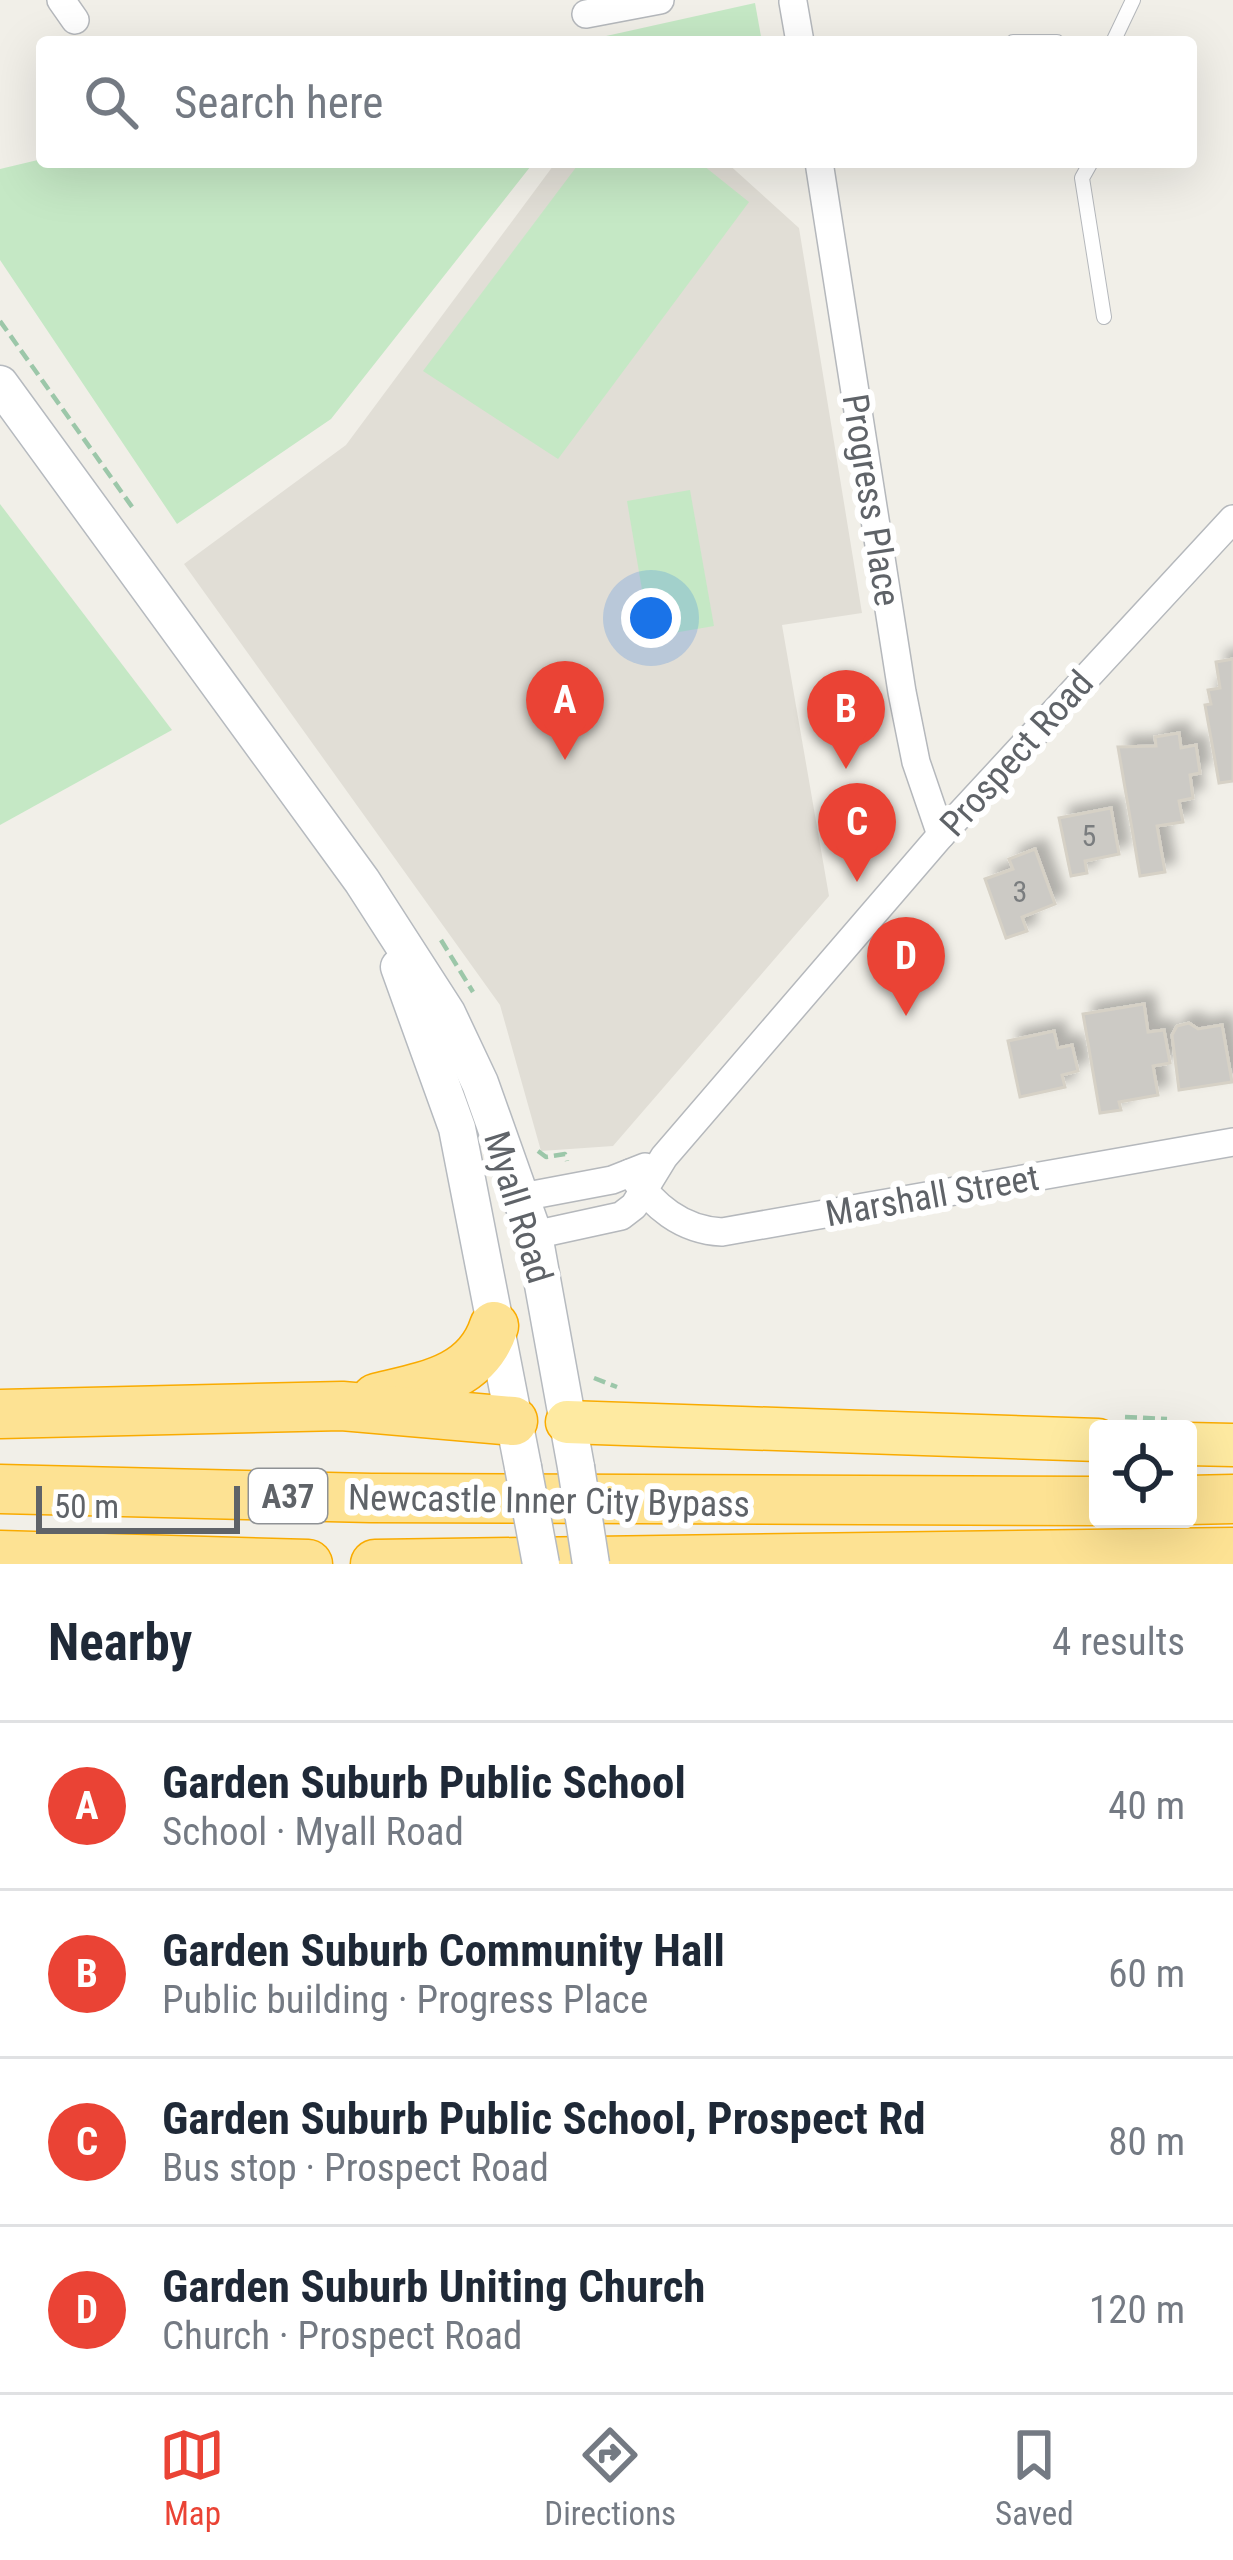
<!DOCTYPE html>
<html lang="en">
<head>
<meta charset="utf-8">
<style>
  :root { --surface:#fff; --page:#f6f6f7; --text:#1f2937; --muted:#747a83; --line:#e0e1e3; --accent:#ea4335 }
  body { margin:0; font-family:"Roboto Condensed",sans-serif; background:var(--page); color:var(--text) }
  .controls { position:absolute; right:36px; bottom:36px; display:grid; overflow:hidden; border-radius:12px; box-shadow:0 12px 48px #0002 }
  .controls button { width:108px; height:108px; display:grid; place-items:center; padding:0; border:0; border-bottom:3px solid var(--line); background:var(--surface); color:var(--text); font:60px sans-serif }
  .scale { position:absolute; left:36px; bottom:30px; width:204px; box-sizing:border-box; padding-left:12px; border:6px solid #5f6368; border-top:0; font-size:33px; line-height:42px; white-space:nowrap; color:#5f6368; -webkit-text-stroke:9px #fff; paint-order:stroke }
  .you { position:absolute; left:651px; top:618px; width:42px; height:42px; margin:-30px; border:9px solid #fff; border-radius:50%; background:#1a73e8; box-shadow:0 0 0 18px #1a73e833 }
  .badge { display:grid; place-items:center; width:78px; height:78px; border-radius:50%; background:var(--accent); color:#fff; font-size:39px; font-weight:700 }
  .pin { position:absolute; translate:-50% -99px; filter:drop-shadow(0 3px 6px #0008) }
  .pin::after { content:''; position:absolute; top:63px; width:42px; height:36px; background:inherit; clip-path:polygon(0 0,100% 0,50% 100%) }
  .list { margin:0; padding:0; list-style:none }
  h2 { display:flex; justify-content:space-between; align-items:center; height:156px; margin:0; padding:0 48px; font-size:51px }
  h2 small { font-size:39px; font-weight:400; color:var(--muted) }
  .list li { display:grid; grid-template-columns:78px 1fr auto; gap:36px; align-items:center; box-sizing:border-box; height:168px; padding:0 48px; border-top:3px solid var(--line) }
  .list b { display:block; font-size:45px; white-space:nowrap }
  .list p { margin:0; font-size:39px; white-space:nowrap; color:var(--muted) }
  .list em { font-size:39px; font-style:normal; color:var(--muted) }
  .icon { flex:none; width:66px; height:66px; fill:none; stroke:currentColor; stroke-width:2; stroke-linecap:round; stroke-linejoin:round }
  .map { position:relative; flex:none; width:1233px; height:1564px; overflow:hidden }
  .search { position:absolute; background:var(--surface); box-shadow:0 12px 48px #0002; left:36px; right:36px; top:36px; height:132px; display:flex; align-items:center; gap:30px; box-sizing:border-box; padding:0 42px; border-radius:12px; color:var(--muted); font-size:45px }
  .sheet { height:828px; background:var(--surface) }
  nav { display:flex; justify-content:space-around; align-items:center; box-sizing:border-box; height:168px; border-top:3px solid var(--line); background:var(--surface); font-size:33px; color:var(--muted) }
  nav a { display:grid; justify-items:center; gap:6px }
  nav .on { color:var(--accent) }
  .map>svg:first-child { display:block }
</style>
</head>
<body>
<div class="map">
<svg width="1233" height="1564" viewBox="0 0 1233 1564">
  <defs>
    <filter id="shadow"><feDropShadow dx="10" dy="-10" stdDeviation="6" flood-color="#0004"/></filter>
  </defs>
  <rect width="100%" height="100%" fill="#f1efe8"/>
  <path fill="#e1ded6" d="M556,162H726L799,228L862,613L782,625L829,896L613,1146L541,1151L500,1005L184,564L346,445Z"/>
  <g fill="#c5e8c5">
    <path d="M755,3L762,42H579Z"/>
    <path d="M42,159V162H534L331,419L177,524L0,260V169Z"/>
    <path d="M580,162H699L749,202L558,459L423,371Z"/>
    <path d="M690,490L714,626L650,637L627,501Z"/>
    <path d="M0,504L172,730L0,825Z"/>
  </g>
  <g fill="#cccac5" stroke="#d6d1c6" stroke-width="3" filter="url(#shadow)">
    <path d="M1233,659V781L1219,783L1205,705L1211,704L1208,690L1220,688L1216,662Z"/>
    <path d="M1179,733L1181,748L1196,745L1200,773L1190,775L1193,798L1179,801L1183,822L1157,826L1165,872L1140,876L1118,747L1156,746L1155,737Z"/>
    <path d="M1111,808L1119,854L1085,861L1087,873L1071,876L1059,818Z"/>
    <path d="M1035,849L1055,904L1022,917L1027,931L1006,938L985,879L1013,869L1009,859Z"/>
    <path d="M1144,1004L1148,1032L1164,1030L1170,1063L1153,1066L1158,1095L1119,1102L1121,1110L1100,1113L1083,1014Z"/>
    <path d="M1189,1023L1198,1029L1222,1025L1232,1082L1179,1090L1172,1035L1177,1026Z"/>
    <path d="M1054,1031L1058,1048L1072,1045L1078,1071L1062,1075L1065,1087L1020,1097L1008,1041Z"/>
  </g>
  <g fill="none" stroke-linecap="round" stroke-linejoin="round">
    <g stroke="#b5b8bc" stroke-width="16">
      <g id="service">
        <path d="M1013,42H1057"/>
        <path d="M1113,42L1133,0"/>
        <path d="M1091,162L1082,178L1104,317"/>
      </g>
    </g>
    <g stroke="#b5b8bc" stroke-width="30">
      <g id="minor">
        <path d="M61,0L75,20"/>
        <path d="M793,2L800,42"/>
        <path d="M586,14L660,0"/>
        <path d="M819,162L902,692L916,762L941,835"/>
        <path d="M630,1173C654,1206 681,1230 722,1232L1233,1142"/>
        <path d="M522,1197L612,1180L645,1167"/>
        <path d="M534,1235L621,1216L634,1206L664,1157L941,835L1233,519"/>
      </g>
    </g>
    <g stroke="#b6babf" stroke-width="39">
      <g id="secondary">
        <path d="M0,384L362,881L447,1013L480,1083L534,1235L576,1467"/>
        <path d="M399,967L457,1128L523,1467"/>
      </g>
    </g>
    <g stroke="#f9ab00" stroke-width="45">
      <g id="trunk">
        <path d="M567,1422L1098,1440"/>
        <path d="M1188,1444L1233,1445"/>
      </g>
    </g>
    <g stroke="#f9ab00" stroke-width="51">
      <g id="motorway">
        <path d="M376,1398C425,1386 477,1379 494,1326"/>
        <path d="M0,1414L342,1406L513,1421"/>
        <path d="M0,1489L371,1498L1098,1501"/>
        <path d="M1188,1500L1233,1499"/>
        <path d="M0,1555L308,1564"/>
        <path d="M375,1564L1233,1552"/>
      </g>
    </g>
    <g stroke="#9cc7a9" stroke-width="4.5" stroke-dasharray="12 6" stroke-linecap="butt">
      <path d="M0,321L135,511"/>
      <path d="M441,940L473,992"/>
      <path d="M538,1151L546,1157L565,1154L567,1161"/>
      <path d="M594,1378L617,1387"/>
      <path d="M1125,1417L1167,1419"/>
    </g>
    <use href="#service" stroke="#fff" stroke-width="14"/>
    <use href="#minor" stroke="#fff" stroke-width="27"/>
    <use href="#secondary" stroke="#fff" stroke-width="36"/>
    <use href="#trunk" stroke="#feeaa1" stroke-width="42"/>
    <use href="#motorway" stroke="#fde293" stroke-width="48"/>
    <g stroke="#b6babf" stroke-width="39" stroke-linecap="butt">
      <g id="secondary-bridge">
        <path d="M523,1467L541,1564"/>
        <path d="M576,1467L591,1564"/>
      </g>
    </g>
    <use href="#secondary-bridge" stroke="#fff" stroke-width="36"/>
  </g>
  <g text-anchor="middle" stroke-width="12" stroke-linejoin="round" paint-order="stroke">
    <g font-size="30" fill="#7a7d7f">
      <text x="1089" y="846">5</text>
      <text x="1020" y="902">3</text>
    </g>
    <rect fill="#fff" stroke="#8f9295" stroke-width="3" x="249" y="1469" width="78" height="54" rx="9"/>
    <g font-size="33" font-weight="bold" fill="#5f6368">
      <text x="288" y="1508">A37</text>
    </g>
    <g font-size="36" fill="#5f6368" stroke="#fff">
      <text transform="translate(872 500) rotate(81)" y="13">Progress Place</text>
      <text transform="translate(1016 753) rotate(-48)" y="13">Prospect Road</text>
      <text transform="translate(932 1195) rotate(-10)" y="13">Marshall Street</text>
      <text transform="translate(519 1207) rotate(73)" y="13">Myall Road</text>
      <text transform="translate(549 1500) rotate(1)" y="13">Newcastle Inner City Bypass</text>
    </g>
  </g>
</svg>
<div class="controls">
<button><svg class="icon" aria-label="locate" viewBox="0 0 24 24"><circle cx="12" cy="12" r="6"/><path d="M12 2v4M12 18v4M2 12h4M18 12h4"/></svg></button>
</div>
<div class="scale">50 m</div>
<div class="you"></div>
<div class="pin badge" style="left:565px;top:760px">A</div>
<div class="pin badge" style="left:846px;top:769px">B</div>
<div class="pin badge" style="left:857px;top:882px">C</div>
<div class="pin badge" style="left:906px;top:1016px">D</div>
<div class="search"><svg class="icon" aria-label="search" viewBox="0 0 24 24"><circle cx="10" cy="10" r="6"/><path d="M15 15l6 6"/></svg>Search here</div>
</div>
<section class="sheet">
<h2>Nearby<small>4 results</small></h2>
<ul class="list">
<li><span class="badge">A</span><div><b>Garden Suburb Public School</b><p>School · Myall Road</p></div><em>40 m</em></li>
<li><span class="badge">B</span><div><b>Garden Suburb Community Hall</b><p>Public building · Progress Place</p></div><em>60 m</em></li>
<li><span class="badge">C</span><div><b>Garden Suburb Public School, Prospect Rd</b><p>Bus stop · Prospect Road</p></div><em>80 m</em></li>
<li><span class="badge">D</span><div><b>Garden Suburb Uniting Church</b><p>Church · Prospect Road</p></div><em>120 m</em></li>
</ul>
</section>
<nav>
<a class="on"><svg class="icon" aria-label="map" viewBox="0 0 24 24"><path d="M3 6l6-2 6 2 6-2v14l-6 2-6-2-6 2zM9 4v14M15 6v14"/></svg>Map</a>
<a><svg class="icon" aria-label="directions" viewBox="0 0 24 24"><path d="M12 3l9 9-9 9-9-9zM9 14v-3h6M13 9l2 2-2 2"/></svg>Directions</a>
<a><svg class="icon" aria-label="saved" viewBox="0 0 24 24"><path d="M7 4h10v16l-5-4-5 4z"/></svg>Saved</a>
</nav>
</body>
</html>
